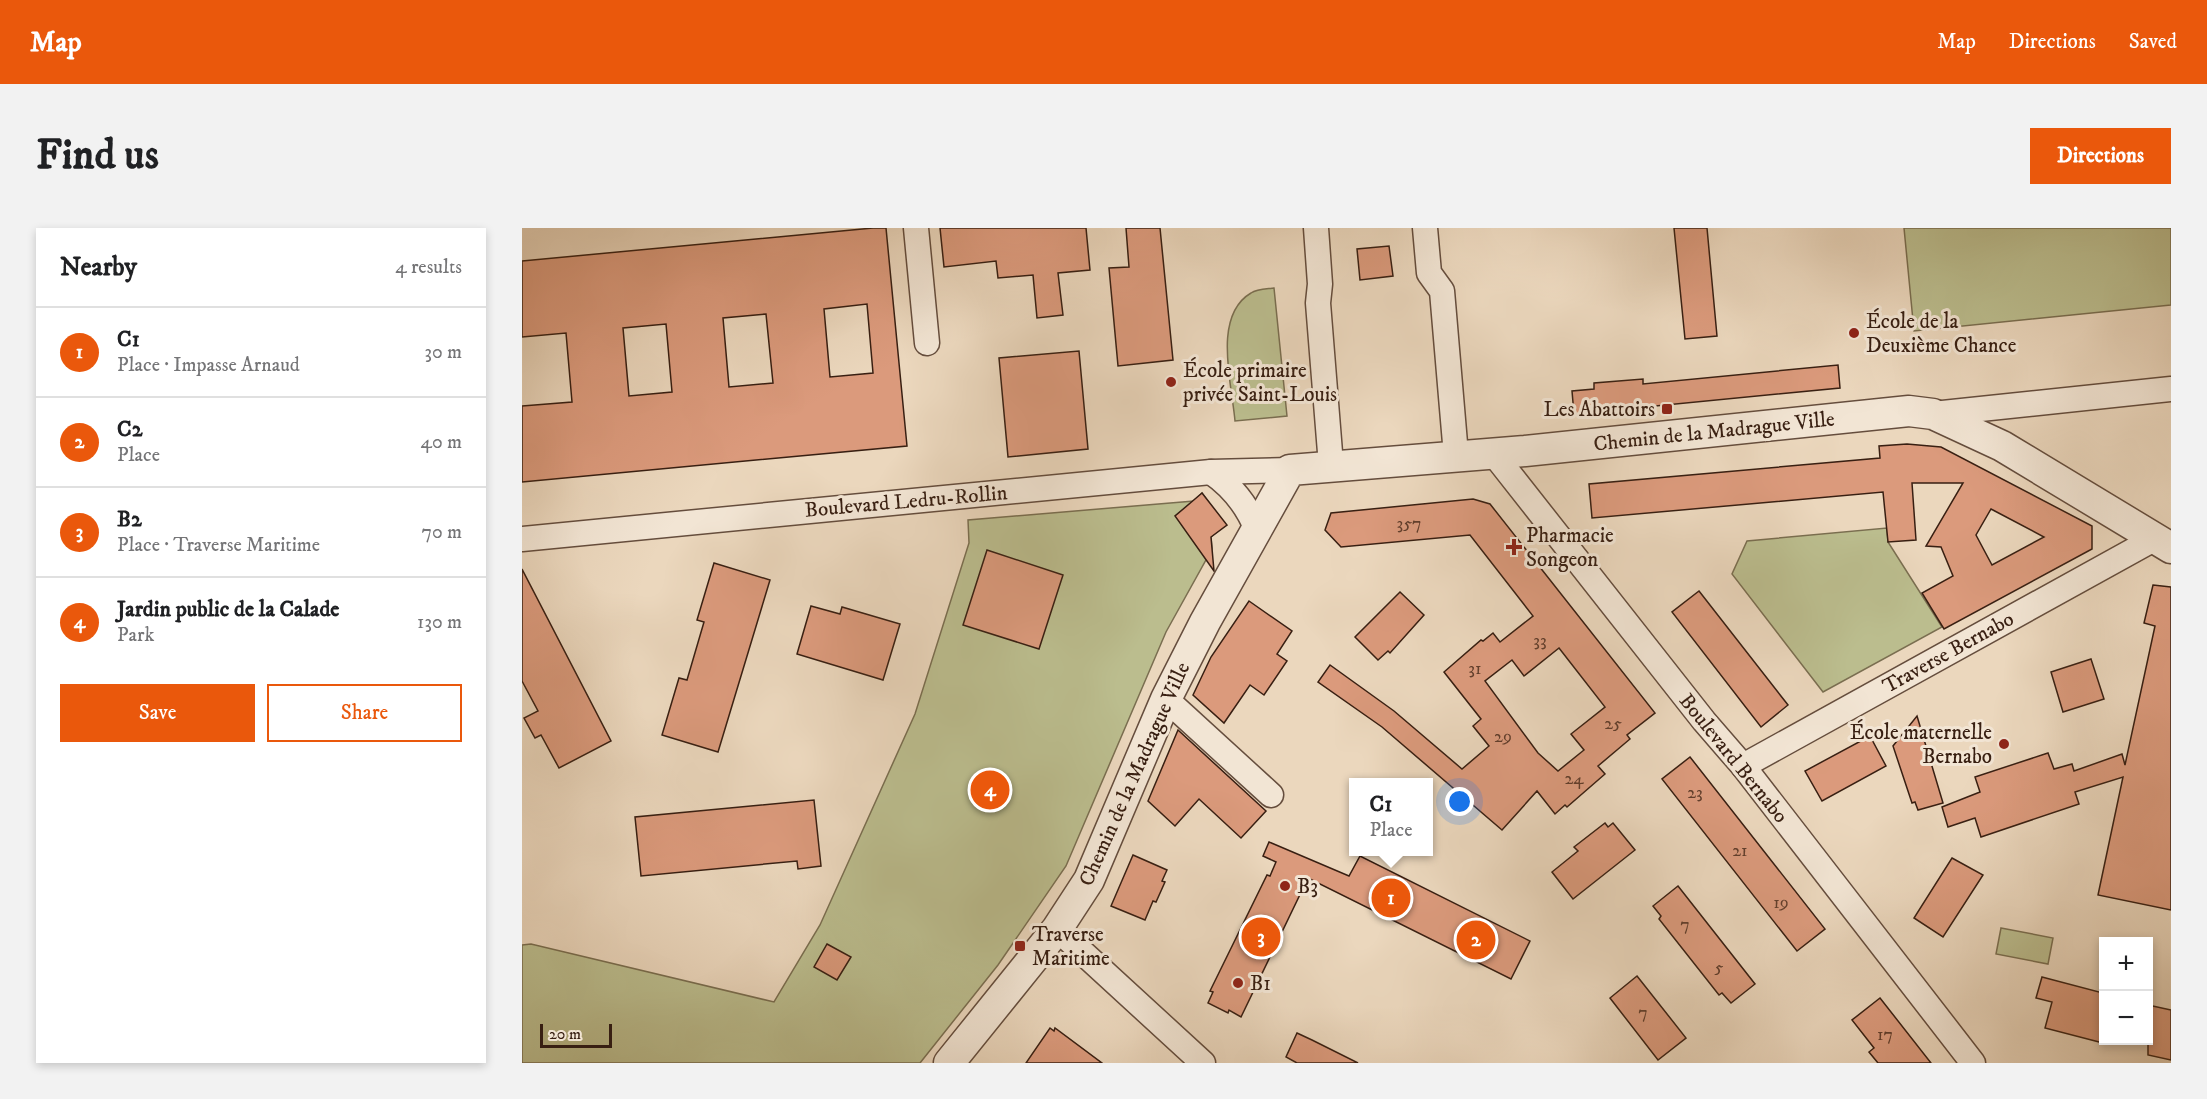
<!DOCTYPE html>
<html lang="en">
<head>
<meta charset="utf-8">
<style>
  :root { --surface:#fff; --page:#f2f2f2; --text:#202124; --muted:#757577; --line:#e0e0e0; --accent:#ea580c }
  body { margin:0; font-family:"IM FELL DW Pica",serif; background:var(--page); color:var(--text) }
  .controls { position:absolute; right:18px; bottom:18px; display:grid; overflow:hidden; border-radius:0px; box-shadow:0 3px 9px #0003 }
  .controls button { width:54px; height:54px; display:grid; place-items:center; padding:0; border:0; border-bottom:2px solid var(--line); background:var(--surface); color:var(--text); font:30px sans-serif }
  .scale { position:absolute; left:18px; bottom:15px; width:72px; box-sizing:border-box; padding-left:6px; border:3px solid #381f12; border-top:0; font-size:16px; line-height:21px; white-space:nowrap; color:#381f12; -webkit-text-stroke:4px #f2e5d4; paint-order:stroke }
  .you { position:absolute; left:938px; top:574px; width:21px; height:21px; margin:-15px; border:4px solid #fff; border-radius:50%; background:#1a73e8; box-shadow:0 0 0 9px #1a73e833 }
  .badge { display:grid; place-items:center; width:39px; height:39px; border-radius:50%; background:var(--accent); color:#fff; font-size:20px; font-weight:700 }
  .pin { position:absolute; translate:-50% -50%; border:3px solid #fff; box-shadow:0 2px 6px #0006 }
  .popup { position:absolute; left:827px; top:550px; width:84px; height:78px; box-sizing:border-box; display:grid; place-content:center; border-radius:0px; background:var(--surface); filter:drop-shadow(0 2px 4px #0005); font-size:20px; white-space:nowrap; color:var(--muted) }
  .popup b { font-size:22px; color:var(--text) }
  .popup::after { content:''; position:absolute; left:50%; top:100%; margin-left:-12px; border:12px solid transparent; border-top-color:var(--surface) }
  .list { margin:0; padding:0; list-style:none }
  h2 { display:flex; justify-content:space-between; align-items:center; height:78px; margin:0; padding:0 24px; font-size:26px }
  h2 small { font-size:20px; font-weight:400; color:var(--muted) }
  .list li { display:grid; grid-template-columns:39px 1fr auto; gap:18px; align-items:center; box-sizing:border-box; height:90px; padding:0 24px; border-top:2px solid var(--line) }
  .list b { display:block; font-size:22px; white-space:nowrap }
  .list p { margin:0; font-size:20px; white-space:nowrap; color:var(--muted) }
  .list em { font-size:20px; font-style:normal; color:var(--muted) }
  .actions { display:flex; gap:12px; padding:18px 24px }
  .actions a { flex:1; padding:14px 0; border:2px solid var(--accent); border-radius:0px; text-align:center; font-size:21px; color:var(--accent) }
  .actions .main { background:var(--accent); color:#fff }
  .map { position:relative; flex:none; width:1649px; height:835px; overflow:hidden; border-radius:0px }
  header { display:flex; align-items:center; gap:36px; box-sizing:border-box; height:84px; padding:0 30px; background:var(--accent); color:#fff }
  header strong { font-size:28px }
  nav { display:flex; gap:33px; margin-inline-start:auto; font-size:21px }
  .intro { display:flex; align-items:center; justify-content:space-between; box-sizing:border-box; height:144px; padding:0 36px }
  h1 { margin:0; font-size:42px }
  .button { padding:15px 27px; border-radius:0px; background:var(--accent); color:#fff; font-size:21px; font-weight:700 }
  main { display:flex; gap:36px; padding:0 36px }
  aside { flex:1; background:var(--surface); border-radius:0px; box-shadow:0 3px 9px #0003 }
  .map>svg:first-child { display:block }
</style>
</head>
<body>
<header>
<strong>Map</strong>
<nav><a>Map</a><a>Directions</a><a>Saved</a></nav>
</header>
<div class="intro"><h1>Find us</h1><a class="button">Directions</a></div>
<main>
<aside>
<h2>Nearby<small>4 results</small></h2>
<ul class="list">
<li><span class="badge">1</span><div><b>C1</b><p>Place · Impasse Arnaud</p></div><em>30 m</em></li>
<li><span class="badge">2</span><div><b>C2</b><p>Place</p></div><em>40 m</em></li>
<li><span class="badge">3</span><div><b>B2</b><p>Place · Traverse Maritime</p></div><em>70 m</em></li>
<li><span class="badge">4</span><div><b>Jardin public de la Calade</b><p>Park</p></div><em>130 m</em></li>
</ul>
<div class="actions"><a class="main">Save</a><a>Share</a></div>
</aside>
<div class="map">
<svg width="1649" height="835" viewBox="0 0 1649 835">
  <rect width="100%" height="100%" fill="#ebd7bd"/>
  <filter id="stains"><feTurbulence type="fractalNoise" baseFrequency=".00333" numOctaves="4"/><feColorMatrix values="0 0 0 0 .2 0 0 0 0 .09 0 0 0 0 .02 0 0 0 .5 -.17"/></filter>
  <radialGradient id="worn" r=".72"><stop offset=".6" stop-color="#630" stop-opacity="0"/><stop offset="1" stop-color="#630" stop-opacity=".3"/></radialGradient>
  <g fill="#bbbd8e" stroke="#7a6e50" stroke-width="1.5">
    <path d="M1382,0H1649V77L1392,103Z"/>
    <path d="M752,60L765,188L713,193C710,156 690,88 729,65C735,61 745,61 752,60Z"/>
    <path d="M680,265L703,297L689,309L690,321L644,404L544,638L476,737L398,835H0V717L9,716L252,774L298,697L393,486L447,315L446,292L672,273Z"/>
    <path d="M1365,300L1366,314L1420,399L1301,464L1210,346L1225,313Z"/>
    <path d="M1479,700L1531,710L1526,736L1474,726Z"/>
  </g>
  <g fill="#db9a7c" stroke="#381f12" stroke-width="1.5" fill-rule="evenodd">
    <path d="M351,0H364L385,218L0,254V178L50,174L44,105L0,109V33ZM345,76L351,145L308,149L302,81ZM244,86L251,155L207,159L201,90ZM144,96L150,164L107,168L101,100Z"/>
    <path d="M418,0H564L568,42L536,45L541,87L515,90L511,47L476,50L474,33L422,39Z"/>
    <path d="M604,0H638L651,132L596,138L587,40L607,39Z"/>
    <path d="M1152,0H1185L1195,108L1163,111Z"/>
    <path d="M867,18L871,48L838,52L835,21Z"/>
    <path d="M557,123L566,221L486,229L477,130Z"/>
    <path d="M1316,137L1318,160L1052,186L1050,163L1072,161V155L1121,151V156Z"/>
    <path d="M1385,216L1419,219L1570,298V321L1422,401L1400,365L1431,348L1419,319L1404,318L1441,255H1390L1394,312L1366,314L1361,264L1070,290L1067,256L1358,230L1357,218ZM1469,281L1522,309L1470,337L1454,307Z"/>
    <path d="M680,265L705,297L689,309L692,343L653,288Z"/>
    <path d="M951,271L968,276L1133,485L1105,507L1108,511L1076,538L1083,546L1045,579L1043,577L1033,586L1015,563L980,602L860,499L796,454L808,437L872,483L940,541L967,518L951,498L959,491L922,444L959,412L961,413L971,405L978,414L1011,388L948,307L819,319L803,302L809,285ZM1037,420L1083,479L1049,506L1062,522L1036,543L1016,525L963,453L990,432L1002,448Z"/>
    <path d="M465,322L541,347L517,421L441,397Z"/>
    <path d="M192,335L248,352L196,524L140,507L157,450L165,452L182,394L175,392Z"/>
    <path d="M0,341L89,513L37,540L19,507L13,510L2,490L16,483L0,453Z"/>
    <path d="M1631,357L1649,359V682L1576,667L1601,549L1553,564L1557,576L1459,609L1453,590L1426,599L1420,579L1458,564L1453,549L1526,525L1532,541L1550,536L1552,543L1600,526L1603,537L1633,398L1622,395Z"/>
    <path d="M1177,363L1266,477L1239,499L1150,384Z"/>
    <path d="M878,364L902,387L868,425L866,423L856,432L833,409Z"/>
    <path d="M727,373L770,403L755,426L765,433L742,467L728,457L702,495L671,467L689,429Z"/>
    <path d="M289,378L318,386L320,379L378,396L361,452L275,426Z"/>
    <path d="M1569,431L1582,471L1541,484L1529,444Z"/>
    <path d="M1395,488L1421,575L1396,582L1393,574L1390,575L1371,518Z"/>
    <path d="M656,502L744,583L719,610L677,571L653,598L626,573Z"/>
    <path d="M1348,508L1364,538L1300,573L1283,543Z"/>
    <path d="M1168,529L1303,701L1275,723L1140,551Z"/>
    <path d="M292,572L299,638L276,641L275,633L119,648L113,589Z"/>
    <path d="M1083,595L1086,599L1091,595L1113,622L1051,671L1030,644L1056,623L1052,619Z"/>
    <path d="M747,614L827,648L838,628L1008,713L989,751L786,650L719,789L707,782L706,785L686,775L691,764L688,763L745,647L748,648L754,634L741,628Z"/>
    <path d="M611,627L645,642L640,653L643,654L634,674L631,673L623,692L589,678Z"/>
    <path d="M1430,630L1461,647L1421,709L1392,690Z"/>
    <path d="M1156,658L1233,756L1209,775L1200,765L1197,767L1137,691L1139,688L1131,678Z"/>
    <path d="M305,716L329,729L315,752L292,739Z"/>
    <path d="M1115,748L1164,810L1136,832L1088,770Z"/>
    <path d="M1520,749L1581,765V815L1523,800L1530,774L1514,770Z"/>
    <path d="M1358,770L1409,835H1356L1347,824L1352,820L1330,792Z"/>
    <path d="M1626,777L1649,782V832L1626,827Z"/>
    <path d="M528,800L532,803L533,800L580,835H504Z"/>
    <path d="M775,805L790,812L836,835H775L764,829Z"/>
  </g>
  <g fill="none" stroke-linecap="round" stroke-linejoin="round">
    <g stroke="#654d3d" stroke-width="27">
      <g id="minor">
        <path d="M394,0L405,115"/>
        <path d="M794,0L798,56L796,75L809,237"/>
        <path d="M903,0L907,45L920,63L934,227"/>
        <path d="M1411,186L1649,161"/>
        <path d="M971,225L1182,493L1221,538L1451,835"/>
        <path d="M689,244C711,259 725,277 735,302"/>
        <path d="M0,311L689,244L768,242"/>
        <path d="M644,471L749,567"/>
        <path d="M1221,538L1632,311"/>
        <path d="M535,701L681,835"/>
      </g>
    </g>
    <g stroke="#654d3d" stroke-width="33">
      <path id="tertiary" d="M427,835L535,701L567,652L644,471L683,394L768,242L1003,223L1387,183L1411,186L1480,218L1649,320"/>
    </g>
    <use href="#minor" stroke="#f2e5d4" stroke-width="24"/>
    <use href="#tertiary" stroke="#f2e5d4" stroke-width="30"/>
  </g>
  <g fill="#8f2418" stroke="#f2e5d4" stroke-width="2">
    <circle cx="1332" cy="105" r="6"/>
    <circle cx="649" cy="154" r="6"/>
    <rect x="1139" y="175" width="12" height="12" rx="3"/>
    <path d="M989 310h6v6h6v6h-6v6h-6v-6h-6v-6h6z"/>
    <circle cx="1482" cy="516" r="6"/>
    <circle cx="763" cy="658" r="6"/>
    <rect x="492" y="712" width="12" height="12" rx="3"/>
    <circle cx="716" cy="755" r="6"/>
  </g>
  <g text-anchor="middle" stroke-width="6" stroke-linejoin="round" paint-order="stroke">
    <g font-size="18" fill="#613e2c">
      <text x="887" y="301">357</text>
      <text x="1018" y="418">33</text>
      <text x="953" y="446">31</text>
      <text x="1091" y="501">25</text>
      <text x="981" y="514">29</text>
      <text x="1052" y="556">24</text>
      <text x="1173" y="570">23</text>
      <text x="1218" y="628">21</text>
      <text x="1259" y="680">19</text>
      <text x="1163" y="702">7</text>
      <text x="1197" y="745">5</text>
      <text x="1121" y="790">7</text>
      <text x="1363" y="812">17</text>
    </g>
    <g font-size="21" fill="#381f12" stroke="#f2e5d4" text-anchor="start">
      <text x="1344" y="100">École de la<tspan x="1344" dy="24">Deuxième Chance</tspan></text>
      <text x="661" y="149">École primaire<tspan x="661" dy="24">privée Saint-Louis</tspan></text>
      <text x="1133" y="188" text-anchor="end">Les Abattoirs</text>
      <text x="1004" y="314">Pharmacie<tspan x="1004" dy="24">Songeon</tspan></text>
      <text x="1470" y="511" text-anchor="end">École maternelle<tspan x="1470" dy="24">Bernabo</tspan></text>
      <text x="775" y="665">B3</text>
      <text x="510" y="713">Traverse<tspan x="510" dy="24">Maritime</tspan></text>
      <text x="728" y="762">B1</text>
    </g>
    <g font-size="21" fill="#381f12" stroke="#f2e5d4">
      <text transform="translate(1192 203) rotate(-6)" y="7">Chemin de la Madrague Ville</text>
      <text transform="translate(384 273) rotate(-5)" y="7">Boulevard Ledru-Rollin</text>
      <text transform="translate(1426 424) rotate(-29)" y="7">Traverse Bernabo</text>
      <text transform="translate(1212 530) rotate(51)" y="7">Boulevard Bernabo</text>
      <text transform="translate(612 546) rotate(-66)" y="7">Chemin de la Madrague Ville</text>
    </g>
  </g>
  <rect width="100%" height="100%" filter="url(#stains)"/>
  <rect width="100%" height="100%" fill="url(#worn)"/>
</svg>
<div class="controls">
<button>+</button>
<button>−</button>
</div>
<div class="scale">20 m</div>
<div class="you"></div>
<div class="pin badge" style="left:869px;top:670px">1</div>
<div class="popup"><b>C1</b>Place</div>
<div class="pin badge" style="left:954px;top:712px">2</div>
<div class="pin badge" style="left:739px;top:709px">3</div>
<div class="pin badge" style="left:468px;top:562px">4</div>
</div>
</main>
</body>
</html>
